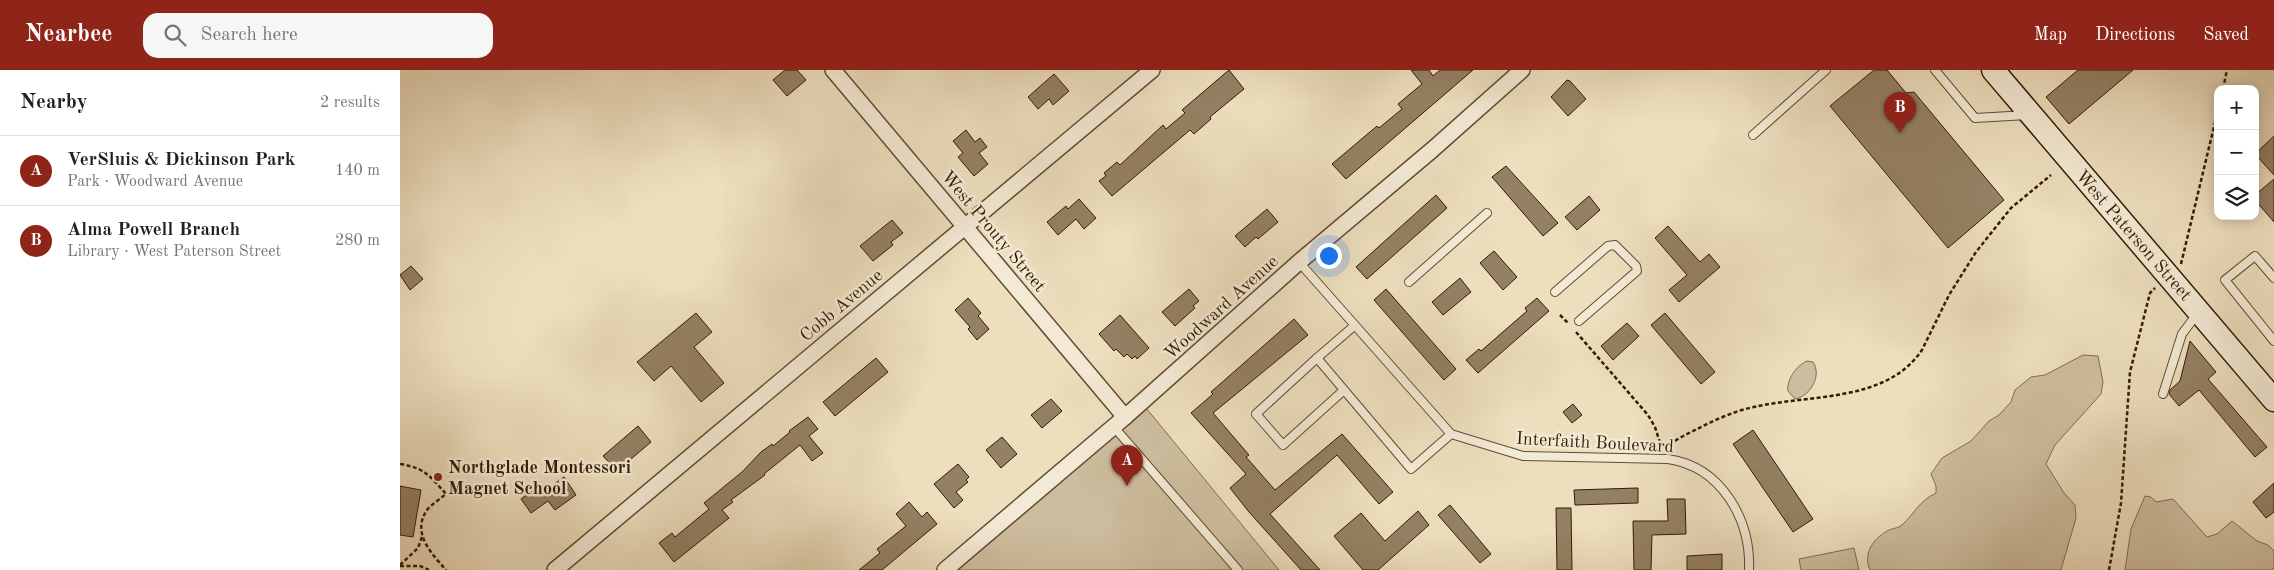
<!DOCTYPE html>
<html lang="en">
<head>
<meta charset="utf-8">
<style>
  :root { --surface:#fff; --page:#f6f6f6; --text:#202124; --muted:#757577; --line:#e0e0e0; --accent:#8f2418 }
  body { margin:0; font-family:"Old Standard TT",serif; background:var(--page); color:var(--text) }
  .controls { position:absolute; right:15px; top:15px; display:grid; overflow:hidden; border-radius:10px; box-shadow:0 2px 12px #0003 }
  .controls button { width:45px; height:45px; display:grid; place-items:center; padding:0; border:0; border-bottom:1px solid var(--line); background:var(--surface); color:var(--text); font:25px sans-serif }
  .you { position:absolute; left:928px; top:185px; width:18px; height:18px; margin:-12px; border:4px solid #fff; border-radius:50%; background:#1a73e8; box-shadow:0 0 0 8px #1a73e833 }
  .badge { display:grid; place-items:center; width:32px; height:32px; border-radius:50%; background:var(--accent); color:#fff; font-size:16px; font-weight:700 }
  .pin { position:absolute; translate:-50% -41px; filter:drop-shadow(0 1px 2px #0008) }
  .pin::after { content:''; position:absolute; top:26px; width:18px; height:15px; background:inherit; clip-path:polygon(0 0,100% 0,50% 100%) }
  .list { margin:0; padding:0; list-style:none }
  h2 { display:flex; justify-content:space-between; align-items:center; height:65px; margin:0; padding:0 20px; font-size:21px }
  h2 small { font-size:16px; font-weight:400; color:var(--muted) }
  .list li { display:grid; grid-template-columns:32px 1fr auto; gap:15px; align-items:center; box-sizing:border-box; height:70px; padding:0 20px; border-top:1px solid var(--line) }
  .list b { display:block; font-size:19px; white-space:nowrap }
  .list p { margin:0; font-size:16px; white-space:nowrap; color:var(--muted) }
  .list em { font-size:16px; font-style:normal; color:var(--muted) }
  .icon { flex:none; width:28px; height:28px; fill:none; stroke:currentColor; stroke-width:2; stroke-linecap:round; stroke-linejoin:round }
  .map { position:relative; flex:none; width:1874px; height:500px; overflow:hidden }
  header { display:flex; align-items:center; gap:30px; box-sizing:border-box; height:70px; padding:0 25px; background:var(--accent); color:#fff }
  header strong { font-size:24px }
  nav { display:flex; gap:28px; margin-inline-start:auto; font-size:18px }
  .search { width:350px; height:45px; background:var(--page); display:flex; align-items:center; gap:12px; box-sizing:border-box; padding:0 18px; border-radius:15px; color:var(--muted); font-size:19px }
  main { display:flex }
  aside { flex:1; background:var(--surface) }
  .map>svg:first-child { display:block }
</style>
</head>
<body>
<header>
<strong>Nearbee</strong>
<div class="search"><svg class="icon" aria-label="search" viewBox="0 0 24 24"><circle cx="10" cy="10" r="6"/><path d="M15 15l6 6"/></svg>Search here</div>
<nav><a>Map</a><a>Directions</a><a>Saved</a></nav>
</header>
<main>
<aside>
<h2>Nearby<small>2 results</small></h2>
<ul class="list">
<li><span class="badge">A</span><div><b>VerSluis &amp; Dickinson Park</b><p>Park · Woodward Avenue</p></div><em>140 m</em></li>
<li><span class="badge">B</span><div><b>Alma Powell Branch</b><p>Library · West Paterson Street</p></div><em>280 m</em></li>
</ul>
</aside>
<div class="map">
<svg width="1874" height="500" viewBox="0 0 1874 500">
  <rect width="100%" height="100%" fill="#eddebe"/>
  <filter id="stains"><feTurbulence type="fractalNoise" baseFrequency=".004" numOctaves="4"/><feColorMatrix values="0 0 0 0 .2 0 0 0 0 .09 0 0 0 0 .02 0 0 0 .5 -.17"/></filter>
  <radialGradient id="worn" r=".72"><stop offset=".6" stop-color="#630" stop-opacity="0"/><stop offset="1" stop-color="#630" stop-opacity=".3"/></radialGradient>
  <g fill="#cdbd9e" stroke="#806c4f">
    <path d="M1683,285L1698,286L1703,312L1701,324L1655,375L1646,394L1664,423L1675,435L1676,448L1661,500H1470C1463,484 1472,470 1487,461C1492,458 1497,459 1502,455C1515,443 1518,432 1536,423V416L1531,404L1542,388L1571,371L1589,351L1599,345L1611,332L1615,320L1631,307L1645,305Z"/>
    <path d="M1407,291L1413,292C1422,305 1411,326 1395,329L1388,321C1386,310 1397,295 1407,291Z"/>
    <path d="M742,333L879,500H545Z"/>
    <path d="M1745,426L1751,427L1756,432L1773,429L1807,467L1817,464L1832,451L1857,471L1868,475L1874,481V498L1871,500H1725L1731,459Z"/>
    <path d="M1454,478L1459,500H1401L1399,489Z"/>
  </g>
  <g fill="#948063" stroke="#331b00">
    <path d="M385,0H397L406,10L387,26L373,10Z"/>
    <path d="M829,0L844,19L810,47L811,49L794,64L790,60L712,126L699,111L706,106L704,103L717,92L720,95L763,55L766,59L785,43L782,40Z"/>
    <path d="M1011,0H1029L1033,6L1040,0H1073L946,109L932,94L977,56L979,58L1002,39L998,34L1022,14Z"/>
    <path d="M1474,0H1487L1506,23L1514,22L1604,130L1548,178L1430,36Z"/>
    <path d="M1678,0H1733L1669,54L1646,27Z"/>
    <path d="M654,4L669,21L653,35L649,29L638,39L628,27Z"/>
    <path d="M1167,10L1170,11L1186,29L1168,46L1151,27Z"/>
    <path d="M566,60L575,72L580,68L587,77L579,83L588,94L574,106L558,87L563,83L553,71Z"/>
    <path d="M1874,66V105L1855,84Z"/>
    <path d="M1106,96L1158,153L1143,166L1092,107Z"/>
    <path d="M1874,109V152L1855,130V125Z"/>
    <path d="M1036,125L1047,138L967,209L956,197Z"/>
    <path d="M1189,126L1200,140L1177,160L1165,147Z"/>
    <path d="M679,129L696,148L684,159L676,149L658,165L647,152L666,136L668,139Z"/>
    <path d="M867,139L878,152L858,169L856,167L845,177L835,166Z"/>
    <path d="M492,150L503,163L491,172L493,175L473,191L460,176Z"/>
    <path d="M1268,156L1300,192L1309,184L1320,197L1279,232L1269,220L1287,205L1255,168Z"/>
    <path d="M1094,181L1117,207L1103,220L1080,193Z"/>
    <path d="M11,196L23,209L10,220L0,205Z"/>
    <path d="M1060,208L1071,222L1043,245L1032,232Z"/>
    <path d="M789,219L799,231L793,236L795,238L775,256L762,242Z"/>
    <path d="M986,219L1056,299L1044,310L974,230Z"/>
    <path d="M568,228L581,243L578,246L589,259L577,270L568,259L570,257L555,240Z"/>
    <path d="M1137,228L1149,241L1078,303L1066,290L1079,279L1081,281L1127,241L1125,238Z"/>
    <path d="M296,243L312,262L294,277L324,313L301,332L271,296L254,311L237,292Z"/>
    <path d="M1265,243L1315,302L1301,314L1251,255Z"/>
    <path d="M720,245L749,278L737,289L735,286L732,289L727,284L724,287L716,279L714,281L699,264Z"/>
    <path d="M894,249L908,265L813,343L849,385L846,387L875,420L942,364L993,422L979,434L937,385L870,444L920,500H901L849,442L830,418L846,404L791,343L813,324L811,322Z"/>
    <path d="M1227,253L1239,266L1213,290L1201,276Z"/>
    <path d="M1790,271L1816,302L1808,309L1867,377L1855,387L1799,320L1779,336L1769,324L1770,320L1780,311Z"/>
    <path d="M476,288L488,302L435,346L423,332Z"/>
    <path d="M651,329L662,341L642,358L631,345Z"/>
    <path d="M1173,334L1182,345L1172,353L1163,342Z"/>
    <path d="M408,347L418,359L409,366L423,383L412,391L400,375L364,404L365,405L331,430L333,432L322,440L329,448L274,492L259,473L272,463L275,467L309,439L304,433L342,402L361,382L372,374L373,376L390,362L389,361Z"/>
    <path d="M238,356L251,372L217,401L203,386Z"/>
    <path d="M1353,360L1413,449L1393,462L1333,374Z"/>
    <path d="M602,367L617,384L601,398L586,380Z"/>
    <path d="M558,394L569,407L566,410L568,412L556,422L563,430L554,438L534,414Z"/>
    <path d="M164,407L176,425L155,440L148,431L131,443L121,429L139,416L143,422Z"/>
    <path d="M1874,413V442L1866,448L1853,432Z"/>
    <path d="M0,416L21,420L13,467L0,465Z"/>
    <path d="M1238,418V433L1175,435L1174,420Z"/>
    <path d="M1267,429H1285L1286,464L1252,465L1251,500H1234L1233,451H1268Z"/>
    <path d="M509,432L522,447L527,442L537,454L482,500H459L480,483L477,479L506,456L496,444Z"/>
    <path d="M1050,435L1091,484L1080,493L1038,445Z"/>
    <path d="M1156,438H1171L1172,500H1157Z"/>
    <path d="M1018,441L1029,455L978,500H963L934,466L961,443L985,471Z"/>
    <path d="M1322,484V500H1287V486Z"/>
  </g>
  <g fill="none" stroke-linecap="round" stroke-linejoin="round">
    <g stroke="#624c30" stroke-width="10">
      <g id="lane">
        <path d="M1535,0L1575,48L1627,45"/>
        <path d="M1353,65L1426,0"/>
        <path d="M899,192L1051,364L1123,386L1268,389C1322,397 1351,450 1349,500"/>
        <path d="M1874,208L1855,186L1825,210L1874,271"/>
        <path d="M1009,212L1087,143"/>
        <path d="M1155,222L1208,176L1215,175L1236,196L1237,201L1179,251"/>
        <path d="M954,256L917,288L1011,399L1051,364"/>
        <path d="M917,288L856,344L883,375L944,320"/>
        <path d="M1763,324L1782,264L1797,244"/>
        <path d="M714,357L838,500"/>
      </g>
    </g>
    <g stroke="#624c30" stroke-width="18">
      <g id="street">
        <path d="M433,0L725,347"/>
        <path d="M155,500L752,0"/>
        <path d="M545,500L725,347L899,192L1032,80L1122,0"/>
      </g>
    </g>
    <g stroke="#331b00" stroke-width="25">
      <path id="secondary" d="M1593,0L1874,330"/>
    </g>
    <g stroke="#331b00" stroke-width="2.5" stroke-dasharray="4 2.5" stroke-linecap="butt">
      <path d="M1823,19L1827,0"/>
      <path d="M1781,194L1818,40"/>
      <path d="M1160,245L1169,254"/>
      <path d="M1176,262L1248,345L1255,357L1262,379"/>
      <path d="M1265,379C1272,371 1287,364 1297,359C1315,350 1334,341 1354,337C1410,324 1486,333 1522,280L1549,225L1576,182L1611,138L1651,105"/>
      <path d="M0,394C25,398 30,406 46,424C40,429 32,434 27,440C11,463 32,484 46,500"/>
      <path d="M0,495L18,478L22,467"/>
      <path d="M0,496H20L29,500"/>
      <path d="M1709,500L1721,433L1730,302L1750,223L1755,218"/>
    </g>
    <use href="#lane" stroke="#f3ead5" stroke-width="8"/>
    <use href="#street" stroke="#f3ead5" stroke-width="15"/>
    <use href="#secondary" stroke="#f3ead5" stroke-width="22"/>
  </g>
  <circle fill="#8f2418" stroke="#f3ead5" stroke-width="2" cx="38" cy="407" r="5"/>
  <g text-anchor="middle" stroke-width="5" stroke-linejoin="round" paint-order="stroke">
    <g font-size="18" fill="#331b00" stroke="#f3ead5">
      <text transform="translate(594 161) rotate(50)" y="6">West Prouty Street</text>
      <text transform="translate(1734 165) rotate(49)" y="6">West Paterson Street</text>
      <text transform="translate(441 235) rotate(-40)" y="6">Cobb Avenue</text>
      <text transform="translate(821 237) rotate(-42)" y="6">Woodward Avenue</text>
      <text transform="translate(1195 372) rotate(3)" y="6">Interfaith Boulevard</text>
    </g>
    <g font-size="18" font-weight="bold" fill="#331b00" stroke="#f3ead5" text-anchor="start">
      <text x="48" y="403">Northglade Montessori<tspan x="48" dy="21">Magnet School</tspan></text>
    </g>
  </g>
  <rect width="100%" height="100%" filter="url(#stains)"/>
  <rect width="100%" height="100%" fill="url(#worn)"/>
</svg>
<div class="controls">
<button>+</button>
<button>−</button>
<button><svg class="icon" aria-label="layers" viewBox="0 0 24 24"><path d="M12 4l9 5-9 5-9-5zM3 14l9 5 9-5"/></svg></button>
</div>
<div class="you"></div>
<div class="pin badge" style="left:727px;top:416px">A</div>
<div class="pin badge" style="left:1500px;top:63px">B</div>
</div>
</main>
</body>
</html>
